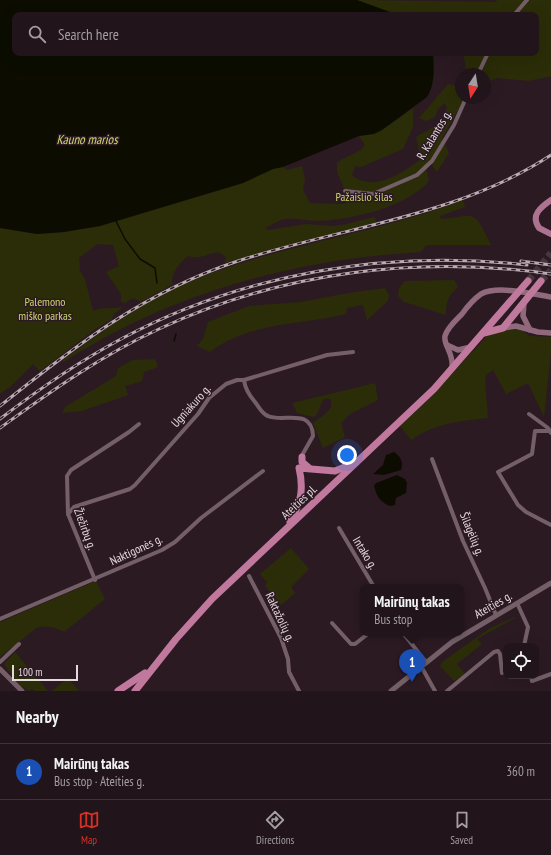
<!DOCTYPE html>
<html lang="en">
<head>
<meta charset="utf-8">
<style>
  :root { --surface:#21141a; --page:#291d23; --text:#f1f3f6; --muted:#a29ea2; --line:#3e3339; --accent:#d93025 }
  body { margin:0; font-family:"PT Sans Narrow",sans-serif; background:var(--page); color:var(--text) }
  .controls { position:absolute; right:12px; bottom:12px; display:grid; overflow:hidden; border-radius:8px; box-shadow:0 4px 16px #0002 }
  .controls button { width:36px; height:36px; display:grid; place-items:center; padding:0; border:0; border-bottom:1px solid var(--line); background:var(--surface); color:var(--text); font:20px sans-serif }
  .compass { position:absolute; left:455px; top:68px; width:36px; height:36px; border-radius:50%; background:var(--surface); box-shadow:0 4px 16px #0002; rotate:192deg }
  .scale { position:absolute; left:12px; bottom:10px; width:66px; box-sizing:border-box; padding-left:4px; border:2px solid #e5d8de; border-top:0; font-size:11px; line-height:14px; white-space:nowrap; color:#e5d8de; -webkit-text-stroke:3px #2c1a23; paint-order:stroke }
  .you { position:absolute; left:347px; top:455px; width:14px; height:14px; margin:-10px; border:3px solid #fff; border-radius:50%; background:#1a73e8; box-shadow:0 0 0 6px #1a73e833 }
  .badge { display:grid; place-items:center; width:26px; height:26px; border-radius:50%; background:var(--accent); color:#fff; font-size:13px; font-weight:700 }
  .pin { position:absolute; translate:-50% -33px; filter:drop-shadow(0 1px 2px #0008) }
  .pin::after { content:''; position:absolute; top:21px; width:14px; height:12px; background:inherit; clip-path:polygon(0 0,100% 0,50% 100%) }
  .popup { position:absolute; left:360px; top:584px; width:104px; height:52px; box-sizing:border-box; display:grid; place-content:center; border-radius:8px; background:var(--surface); filter:drop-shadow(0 1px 3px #0005); font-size:13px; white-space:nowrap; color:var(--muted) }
  .popup b { font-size:15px; color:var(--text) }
  .popup::after { content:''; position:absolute; left:50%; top:100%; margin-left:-8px; border:8px solid transparent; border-top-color:var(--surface) }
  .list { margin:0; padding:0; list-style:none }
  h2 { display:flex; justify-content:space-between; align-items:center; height:52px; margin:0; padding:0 16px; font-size:17px }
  h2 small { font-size:13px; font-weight:400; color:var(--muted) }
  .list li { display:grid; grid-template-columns:26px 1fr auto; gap:12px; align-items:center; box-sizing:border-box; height:56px; padding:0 16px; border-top:1px solid var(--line) }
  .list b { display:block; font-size:15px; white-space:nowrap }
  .list p { margin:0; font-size:13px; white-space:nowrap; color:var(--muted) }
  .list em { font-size:13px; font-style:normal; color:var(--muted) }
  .icon { flex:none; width:22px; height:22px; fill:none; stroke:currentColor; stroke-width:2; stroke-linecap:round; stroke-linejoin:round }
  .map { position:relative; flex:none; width:551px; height:691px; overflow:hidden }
  .search { position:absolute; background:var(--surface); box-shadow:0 4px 16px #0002; left:12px; right:12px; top:12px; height:44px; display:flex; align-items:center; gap:10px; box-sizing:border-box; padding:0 14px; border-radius:8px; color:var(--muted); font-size:15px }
  .sheet { height:108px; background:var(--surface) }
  nav { display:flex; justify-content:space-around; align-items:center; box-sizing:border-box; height:56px; border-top:1px solid var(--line); background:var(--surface); font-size:11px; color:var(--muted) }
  nav a { display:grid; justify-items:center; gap:2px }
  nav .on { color:var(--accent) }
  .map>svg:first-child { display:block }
</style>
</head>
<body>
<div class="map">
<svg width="551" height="691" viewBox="0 0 551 691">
  <rect width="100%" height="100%" fill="#2c1a23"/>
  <g fill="#2b2d08">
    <path d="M357,0L496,2L497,0H551V77H547L529,81L496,78L485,84V74H464C467,67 465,60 462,53H536V15H398Z"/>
    <path d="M448,84L461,87V98H478L464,100L442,138L449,153L437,172L431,164L426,167L429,181C405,208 353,219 319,221C307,222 293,216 282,220C276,221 271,226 265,228L268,230L306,224L330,226L342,225L374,217L377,222L224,263L226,258C218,246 208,257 198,257C195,258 191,257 188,256C180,262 172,272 172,282L173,284L141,302L133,298L125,303L121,302V294L106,272L119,266L113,245L97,244L79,258L80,271L85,279L93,311C102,307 111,309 121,307L122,308L114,314L112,319L94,330L40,371L33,364L11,386L0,394V228L37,234L64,232L100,226L243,183L273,169L283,167L287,170L302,166L305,179L303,190L310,203L345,204L348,198L337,172V162L361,150L365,145L359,136C381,134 396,120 413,108V127L403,149L361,167L355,166L352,175C373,193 403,173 421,159L416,137L441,123L447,108L445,103L438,109L435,117L426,121L419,118Z"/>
    <path d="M463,200L465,207L440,216L441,219C478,215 473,209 491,245H426L421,252C295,259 170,293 64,362L62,361C105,328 149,298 199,278C285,244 378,233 463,200Z"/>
    <path d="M454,280L458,287C448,296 446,301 446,315L404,302L398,296L399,288L405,281Z"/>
    <path d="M385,288L389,295L388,301L367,320L363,305L347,308L346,314C301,325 248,322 210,352L197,346L203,339L208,322L249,306L301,302L348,293Z"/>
    <path d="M512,329H519L530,336L551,337V353L544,417L528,383L506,394L493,370L486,375L485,380L488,418C461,421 435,423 411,440L400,426L425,403L485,338L490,334Z"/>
    <path d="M155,359L158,367L144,372L142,381L125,386L128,395L82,411L62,413L65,407L116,376L118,368L133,360Z"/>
    <path d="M375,383L378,400L350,414L341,423L345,437L323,448L313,423C320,416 334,412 331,400L326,398L323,400L316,416L313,417L297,413L292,403Z"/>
    <path d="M291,548L309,569L291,587L295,593L281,605L265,586L267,582L260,574Z"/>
    <path d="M96,581L105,599L64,632C54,627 47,625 36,628L0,657V622Z"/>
    <path d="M514,617L515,618L477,639L482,644L457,664L465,674L454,681L440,666L442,662L490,628Z"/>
    <path d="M15,652L48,691H35L32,689L29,691L19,685L4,664Z"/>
    <path d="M68,678L79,691H52Z"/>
  </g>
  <g fill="#0c0d00">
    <path d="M0,0H357L398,15H15V53H433C434,68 435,85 427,97L382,130L374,134L359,136L283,167L273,169L243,183L100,226L64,232L37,234L0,228Z"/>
    <path d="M394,452C400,456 404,462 401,470L384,475L373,474L383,465L386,455Z"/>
    <path d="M397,475L405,479L407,483L406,493L396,498L395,505L390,506C380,502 377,497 374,486L376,483Z"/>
  </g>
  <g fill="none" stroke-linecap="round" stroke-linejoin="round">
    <g stroke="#0c0d00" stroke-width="1.5">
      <path d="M116,221L125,239L140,259L155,268L157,283"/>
      <path d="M174,341L176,334"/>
    </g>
    <g stroke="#48363f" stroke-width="7" stroke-dasharray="7 3.5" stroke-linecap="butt">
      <path d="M528,281L551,253"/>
      <path d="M541,281L551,270"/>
    </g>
    <g stroke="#745f69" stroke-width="4">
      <path d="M514,15L527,0"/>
      <path d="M478,74L488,53"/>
      <path d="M345,191L373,194L417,175L432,161L454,125L466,98"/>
      <path d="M244,380C245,389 249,395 255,402C259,407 262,414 268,416C283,423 312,407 313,436L301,457"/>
      <path d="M529,414L548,428L551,433"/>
      <path d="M549,431H535L532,454L498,472L518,505L526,512L551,525"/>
      <path d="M432,459L463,541L485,588L496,615"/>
      <path d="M68,514L74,507L130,489L135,485L198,414L209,398L226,384L237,380H244L327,355L353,352"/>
      <path d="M339,528L374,587"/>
      <path d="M249,576L281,638L288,659L289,672L299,691"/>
      <path d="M95,580L68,514L67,476L71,470L129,432L139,424"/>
      <path d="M517,603L528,627L524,646"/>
      <path d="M0,619L162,550L175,542L201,518L263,471"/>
      <path d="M332,623L351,644H355L369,633"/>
      <path d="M403,633L426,662"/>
      <path d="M0,662L19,644"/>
      <path d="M421,666L435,691"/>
      <path d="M531,676L532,681L551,674"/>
      <path d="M447,691L494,652L498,651L500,654L502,673"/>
    </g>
    <g stroke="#745f69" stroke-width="5">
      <path d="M0,669L22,691"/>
      <path d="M391,691L452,642L551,583"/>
    </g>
    <g stroke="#90697c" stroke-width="5.5">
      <path d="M524,303L523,316L530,330"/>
      <path d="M503,328L516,326L538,332L551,333"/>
      <path d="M447,345L458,350L471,347"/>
      <path d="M452,368C454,353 443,345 445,336C447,328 456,320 462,314C467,307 474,299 481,294C498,285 533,294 551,297"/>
    </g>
    <path stroke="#ad7290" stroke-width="6" d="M551,200C541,207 530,215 539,228L551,234"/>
    <g stroke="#c0789d" stroke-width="7">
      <path d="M484,333L503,328L541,281"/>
      <path d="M302,457V462L309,468"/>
      <path d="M290,522C301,503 304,489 299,468L335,471L352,464"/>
      <path d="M118,691L145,673"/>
      <path d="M135,691L176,639L212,599L434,389L528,281"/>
    </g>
    <g stroke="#b9abb2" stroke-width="3">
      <g id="rail">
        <path d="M521,261L551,265"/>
        <path d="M0,406C75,346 144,292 238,261C342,227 457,217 551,155"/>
        <path d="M0,419C39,389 78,362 121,339C244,273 388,249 527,265"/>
        <path d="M0,428C50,392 102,355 159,329C281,272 418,255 551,274"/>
      </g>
    </g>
    <use href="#rail" stroke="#2c1a23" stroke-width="1.5" stroke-dasharray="4.5" stroke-linecap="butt"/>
  </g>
  <g text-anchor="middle" stroke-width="3" stroke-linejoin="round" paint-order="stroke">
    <g font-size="12" fill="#e5d8de" stroke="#2c1a23">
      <text transform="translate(434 135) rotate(-59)" y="4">R. Kalantos g.</text>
      <text transform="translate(191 406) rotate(-48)" y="4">Ugniakuro g.</text>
      <text transform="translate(299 502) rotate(-43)" y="4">Ateities pl.</text>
      <text transform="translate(85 529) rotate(70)" y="4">Žiežirbų g.</text>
      <text transform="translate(472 534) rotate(68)" y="4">Šilagėlių g.</text>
      <text transform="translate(136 550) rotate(-25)" y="4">Naktigonės g.</text>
      <text transform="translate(365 553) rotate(59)" y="4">Intako g.</text>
      <text transform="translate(493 605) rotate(-30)" y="4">Ateities g.</text>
      <text transform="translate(280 617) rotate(65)" y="4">Raktažolių g.</text>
    </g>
    <g font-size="12" fill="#cdd56f" stroke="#2c1a23">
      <text x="364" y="201">Pažaislio šilas</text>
      <text x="45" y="306">Palemono<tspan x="45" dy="14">miško parkas</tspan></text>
    </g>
    <g font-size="13" font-style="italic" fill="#d0d873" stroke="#2c1a23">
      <text x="87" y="144">Kauno marios</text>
    </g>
  </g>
</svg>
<div class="controls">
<button><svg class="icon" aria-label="locate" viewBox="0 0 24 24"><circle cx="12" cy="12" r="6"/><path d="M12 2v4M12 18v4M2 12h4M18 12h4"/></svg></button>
</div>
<svg class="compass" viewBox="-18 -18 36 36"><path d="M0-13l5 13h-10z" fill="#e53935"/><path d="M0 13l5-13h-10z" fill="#a29ea2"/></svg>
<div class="scale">100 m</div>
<div class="you"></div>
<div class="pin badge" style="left:412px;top:682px;background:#1a4fb4">1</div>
<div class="popup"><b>Mairūnų takas</b>Bus stop</div>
<div class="search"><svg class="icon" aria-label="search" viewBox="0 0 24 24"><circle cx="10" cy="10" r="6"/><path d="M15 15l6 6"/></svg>Search here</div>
</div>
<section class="sheet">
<h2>Nearby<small></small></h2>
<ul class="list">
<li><span class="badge" style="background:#1a4fb4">1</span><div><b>Mairūnų takas</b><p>Bus stop · Ateities g.</p></div><em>360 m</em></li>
</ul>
</section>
<nav>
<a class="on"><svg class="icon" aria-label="map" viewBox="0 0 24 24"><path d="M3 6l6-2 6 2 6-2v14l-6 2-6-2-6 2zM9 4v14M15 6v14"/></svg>Map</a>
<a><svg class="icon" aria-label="directions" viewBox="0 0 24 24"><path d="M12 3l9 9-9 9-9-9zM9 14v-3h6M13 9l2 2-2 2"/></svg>Directions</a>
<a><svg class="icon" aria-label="saved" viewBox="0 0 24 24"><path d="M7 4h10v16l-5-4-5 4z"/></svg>Saved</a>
</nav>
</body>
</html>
